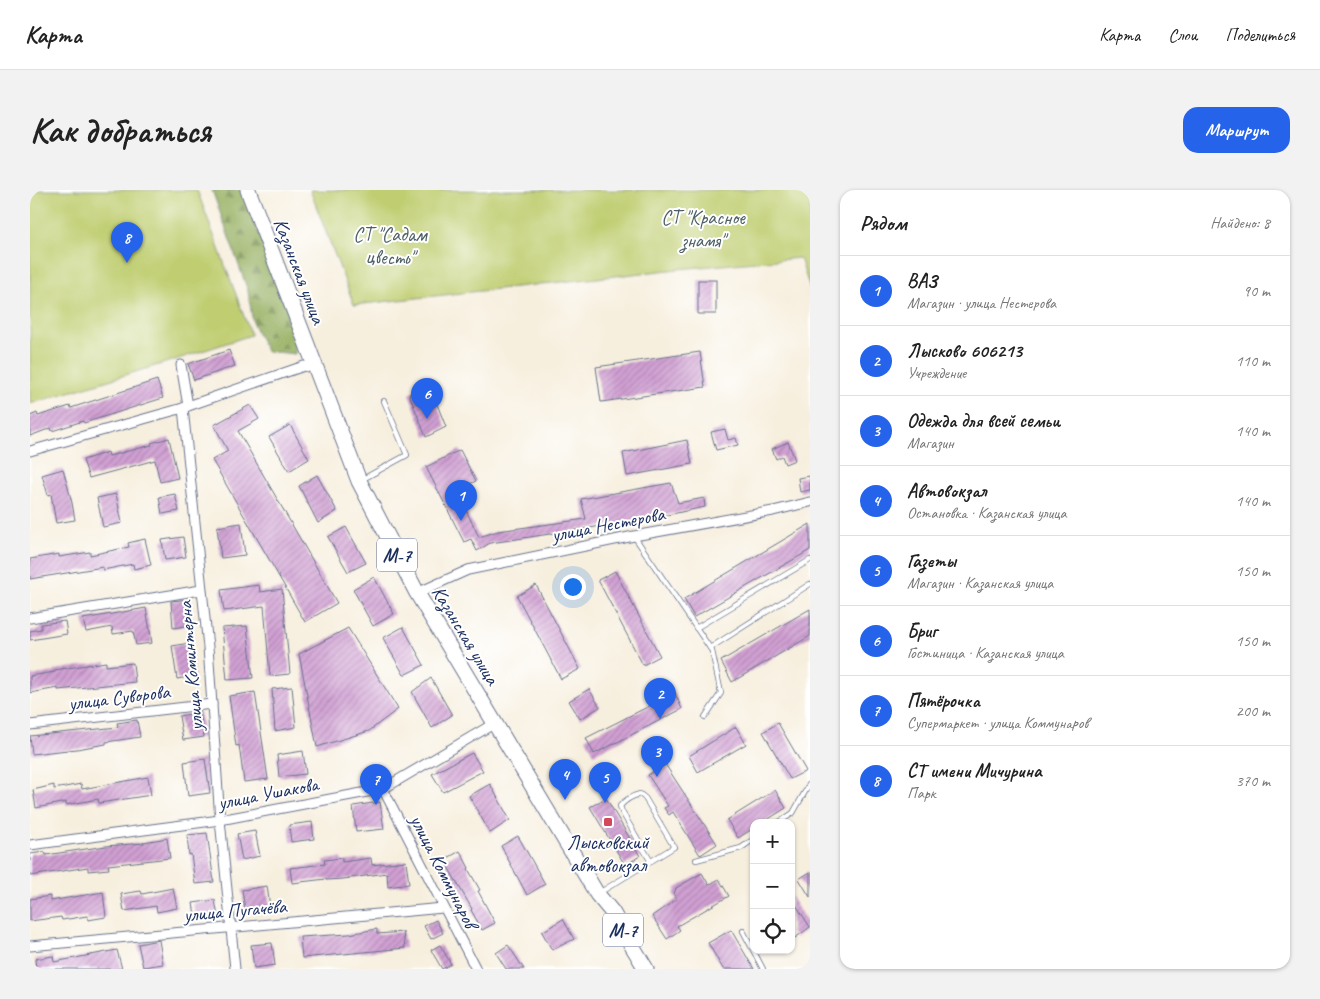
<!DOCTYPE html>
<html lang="ru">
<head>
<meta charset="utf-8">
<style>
  :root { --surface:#fff; --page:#f2f2f2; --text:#222; --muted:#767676; --line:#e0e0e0; --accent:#2563eb }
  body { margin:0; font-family:Caveat,sans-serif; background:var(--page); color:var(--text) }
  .controls { position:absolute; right:15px; bottom:15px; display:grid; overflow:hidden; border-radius:10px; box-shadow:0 1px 4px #0004 }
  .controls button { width:45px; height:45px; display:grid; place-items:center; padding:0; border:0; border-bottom:1px solid var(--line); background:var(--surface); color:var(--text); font:25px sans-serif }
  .you { position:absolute; left:542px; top:396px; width:18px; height:18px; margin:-12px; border:4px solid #fff; border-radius:50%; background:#1a73e8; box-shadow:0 0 0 8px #1a73e833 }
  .badge { display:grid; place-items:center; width:32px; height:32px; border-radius:50%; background:var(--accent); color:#fff; font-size:16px; font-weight:700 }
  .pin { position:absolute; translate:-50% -41px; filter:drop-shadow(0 1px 2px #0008) }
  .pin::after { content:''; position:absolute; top:26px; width:18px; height:15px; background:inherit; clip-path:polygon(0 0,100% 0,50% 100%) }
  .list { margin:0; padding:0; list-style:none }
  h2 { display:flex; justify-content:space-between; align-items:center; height:65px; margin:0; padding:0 20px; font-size:21px }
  h2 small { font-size:16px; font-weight:400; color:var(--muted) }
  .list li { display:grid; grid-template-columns:32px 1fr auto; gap:15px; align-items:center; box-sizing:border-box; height:70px; padding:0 20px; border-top:1px solid var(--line) }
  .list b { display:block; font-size:19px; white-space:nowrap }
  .list p { margin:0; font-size:16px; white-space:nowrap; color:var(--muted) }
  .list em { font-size:16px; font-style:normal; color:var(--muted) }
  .icon { flex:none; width:28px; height:28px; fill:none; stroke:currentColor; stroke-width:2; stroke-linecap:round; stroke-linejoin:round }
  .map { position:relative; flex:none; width:780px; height:779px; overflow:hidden; border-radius:15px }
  header { display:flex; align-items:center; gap:30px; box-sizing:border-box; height:70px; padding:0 25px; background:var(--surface); border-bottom:1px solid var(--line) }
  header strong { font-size:24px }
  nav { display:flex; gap:28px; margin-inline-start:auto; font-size:18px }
  .intro { display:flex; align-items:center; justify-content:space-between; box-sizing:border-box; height:120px; padding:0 30px }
  h1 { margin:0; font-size:35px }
  .button { padding:12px 22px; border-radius:15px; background:var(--accent); color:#fff; font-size:18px; font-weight:700 }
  main { display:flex; gap:30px; padding:0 30px }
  aside { flex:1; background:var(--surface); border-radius:15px; box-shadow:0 1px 4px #0004 }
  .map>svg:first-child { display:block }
</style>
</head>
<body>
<header>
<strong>Карта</strong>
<nav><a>Карта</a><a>Слои</a><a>Поделиться</a></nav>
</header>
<div class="intro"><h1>Как добраться</h1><a class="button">Маршрут</a></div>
<main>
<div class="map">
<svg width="780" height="779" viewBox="0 0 780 779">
  <defs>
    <pattern id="forest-firs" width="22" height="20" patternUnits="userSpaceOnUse" patternTransform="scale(1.25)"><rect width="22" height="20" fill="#98b163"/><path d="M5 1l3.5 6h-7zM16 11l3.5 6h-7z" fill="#7b9055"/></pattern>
    <pattern id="building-hatch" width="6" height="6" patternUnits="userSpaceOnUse" patternTransform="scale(1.25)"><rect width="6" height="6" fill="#d1a0d3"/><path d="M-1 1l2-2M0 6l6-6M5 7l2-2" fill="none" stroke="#a983ae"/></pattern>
  </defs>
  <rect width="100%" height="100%" fill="#fff"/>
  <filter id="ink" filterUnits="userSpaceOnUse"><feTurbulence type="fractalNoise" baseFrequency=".02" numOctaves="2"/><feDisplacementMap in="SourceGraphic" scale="10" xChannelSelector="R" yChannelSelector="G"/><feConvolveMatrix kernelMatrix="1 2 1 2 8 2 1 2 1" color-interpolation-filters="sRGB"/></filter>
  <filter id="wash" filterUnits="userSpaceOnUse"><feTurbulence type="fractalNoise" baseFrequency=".0096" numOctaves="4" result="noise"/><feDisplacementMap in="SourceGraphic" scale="20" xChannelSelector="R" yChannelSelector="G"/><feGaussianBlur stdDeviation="1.12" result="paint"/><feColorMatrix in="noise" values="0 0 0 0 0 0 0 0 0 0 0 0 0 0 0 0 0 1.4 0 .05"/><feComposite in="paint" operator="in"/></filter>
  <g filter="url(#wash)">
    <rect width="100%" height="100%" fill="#f7efde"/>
    <path fill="url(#forest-firs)" stroke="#5a7060" d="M182,0H212L265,138V164L236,161L223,134L218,101Z"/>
    <g fill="#c0ce71" stroke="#6e7e68">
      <path d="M0,0H167L221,145L148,169L0,214Z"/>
      <path d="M280,0H780V99L770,68L648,79L324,115Z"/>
    </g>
    <g id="blocks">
      <g fill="url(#building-hatch)">
        <rect x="668" y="90" width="18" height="34"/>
        <path d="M199,160L205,176L164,190L158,174Z"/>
        <path d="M670,162L675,197L571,212L566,177Z"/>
        <path d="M127,190L133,208L54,233L53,231L22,241L21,238L0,246V226L7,223L8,226L40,216L41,218Z"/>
        <path d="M399,194L416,237L396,247L379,204Z"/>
        <path d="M220,215L229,229L208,241L307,413L275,432L182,270L198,261L184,235Z"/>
        <path d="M260,235L279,269L259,281L239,247Z"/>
        <path d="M695,239L698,250L706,248L708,255L686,260L681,242Z"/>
        <path d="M139,248L148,288L130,292L125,270L59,288L53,270L78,262L79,266L122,255L121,253Z"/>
        <path d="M657,250L662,274L597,286L593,263Z"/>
        <path d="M758,252L765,270L755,274L752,266L746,269L742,259Z"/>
        <path d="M430,260L446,291L426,300L449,347L468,341L556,329L551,309L641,293L648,313L674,308L675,317L618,329L467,352L460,353L447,361L441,349L434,352L396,277Z"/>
        <path d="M33,279L42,313L45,330L26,333L21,304L18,305L12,285Z"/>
        <path d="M287,285L307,321L288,333L269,296Z"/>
        <path d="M780,286V300L770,302L768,288Z"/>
        <path d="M86,304L92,333L73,337L67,308Z"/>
        <path d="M145,304L149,321L132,324L129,307Z"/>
        <path d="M211,333L215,365L191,368L187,337Z"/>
        <path d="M780,334V360L664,427L654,409Z"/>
        <path d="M316,337L336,373L318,382L298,347Z"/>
        <path d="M153,347L156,367L135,370L132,350Z"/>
        <path d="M115,349L121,375L104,379L103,374L73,380V377L0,389V369L29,364V367L60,362V365L99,357L98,353Z"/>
        <path d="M585,381L630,466L613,475L568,390Z"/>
        <path d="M344,387L364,424L343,436L323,399Z"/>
        <path d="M229,395L230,402L252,399L260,484L240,486L234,416L194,421L191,400Z"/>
        <path d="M506,395L550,479L531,489L487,406Z"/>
        <path d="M160,409L162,435L143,438L141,411Z"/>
        <path d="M116,418L122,453L106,455L103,441L83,444L82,437L56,442L53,429Z"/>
        <path d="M780,419V446L702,492L691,471Z"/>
        <path d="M35,431L37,444L0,450V441L11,439V434Z"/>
        <path d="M217,436L223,488L197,490L192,438Z"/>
        <path d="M373,437L394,475L374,485L353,448Z"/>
        <path d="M318,438L368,519L339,541L287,557L269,464Z"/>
        <path d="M160,453L165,486L147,489L142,456Z"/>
        <path d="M76,472V476L103,473L105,492L28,500V498L0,503V486L25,482V480Z"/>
        <path d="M401,488L422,525L402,538L382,502Z"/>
        <path d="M262,497L266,537L245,541L242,499Z"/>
        <path d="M559,499L570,517L550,529L539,511Z"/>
        <path d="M225,502L238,589L214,592L209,555L206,556L199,506Z"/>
        <path d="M645,503L652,519L564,564L556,548Z"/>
        <path d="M170,522L174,547L153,550L149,526Z"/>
        <path d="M107,530L110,547L76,552V554L47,559L2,564L0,546L88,537L87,533Z"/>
        <path d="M748,533L776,581L760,589L733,542Z"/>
        <path d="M706,537L716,554L668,582L659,566Z"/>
        <path d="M273,561L276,584L249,587L247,565Z"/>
        <path d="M442,563L453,581L413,602L402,584Z"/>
        <path d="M175,569L180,603L158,606L154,572Z"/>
        <path d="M635,574L687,654L672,664L670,665L643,622L639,625L634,618L638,616L618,585Z"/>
        <path d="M118,587L121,605L69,613L68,609L36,615V612L6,618L3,600L24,595V599L51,594L52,599Z"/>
        <path d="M460,594L480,630L460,643L439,606Z"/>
        <path d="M745,600L756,618L732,633H724V638L708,648L697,630Z"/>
        <path d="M576,608L610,666L595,675L560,617Z"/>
        <path d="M350,612L354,639L326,642L323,616Z"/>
        <path d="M282,632L284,649L261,652L259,635Z"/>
        <path d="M225,641L230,666L212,670L207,644Z"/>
        <path d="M177,643L184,692L165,694L161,664L159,665L157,645Z"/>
        <path d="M488,646L515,694L497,705L471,656Z"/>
        <path d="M137,648L140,668L78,675L79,679L58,681V677L0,686V664L15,662L16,665L76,656L114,653V652Z"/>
        <path d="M430,661L439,678L438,679L450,700L448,701L465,733L452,740L441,720L442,719L414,670Z"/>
        <path d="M312,668V672L341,668L342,675L376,671L379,694L358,697L357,683L313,689L296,690V689L262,693L260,678L295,674L294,670Z"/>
        <path d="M780,682V707L769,689Z"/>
        <path d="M672,683L679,695L689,689L699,706L647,736L650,740L637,749L622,726L647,709L644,705L646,698Z"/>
        <path d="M237,696L240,717L215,720L212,700Z"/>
        <path d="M143,698L147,718L127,722L126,716L94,721L91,704L111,701L112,704Z"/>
        <path d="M73,702L76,727L58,730L57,726L32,730L31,727L0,731V709L20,706V711Z"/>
        <path d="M761,707L780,737L765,748L761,742Z"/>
        <path d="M185,710L188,727L166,731L163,713Z"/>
        <path d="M533,729L544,749L522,760L512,742Z"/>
        <path d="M406,730L413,743L401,749L394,736Z"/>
        <path d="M347,739V744L373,742L375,758L272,768L270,747L319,744Z"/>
        <path d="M701,740L724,779H693L678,753Z"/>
        <path d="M129,750L133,774L113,777L108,754Z"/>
        <path d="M242,753L245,775L224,778L221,755Z"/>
        <path d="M410,755L421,774L412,779L401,760Z"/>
        <path d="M478,755L494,779H476L466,763Z"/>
        <path d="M87,760L92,779H6L5,769L23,766L24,772Z"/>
      </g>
    </g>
  </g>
  <g filter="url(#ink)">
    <use href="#blocks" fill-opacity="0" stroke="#68728b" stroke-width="1"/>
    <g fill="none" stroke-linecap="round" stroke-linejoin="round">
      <g stroke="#68728b" stroke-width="6">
        <g id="service">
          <path d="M331,290L377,265L354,211"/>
          <path d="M604,346L682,461L691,503L675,527"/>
          <path d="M666,438L780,370"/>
          <path d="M680,458L780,394"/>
          <path d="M748,633L763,623L780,593"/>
          <path d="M666,670L711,658L724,649"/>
          <path d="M569,703L644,657L615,608L610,604C602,606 596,609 590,616L592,622L621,672"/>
          <path d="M713,741L733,779"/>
        </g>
      </g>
      <g stroke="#68728b" stroke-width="11">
        <g id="minor">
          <path d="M151,175L158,216L153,218L178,457L190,630L205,779"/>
          <path d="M158,216L274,176L286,179"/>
          <path d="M0,261L153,218"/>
          <path d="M387,403L438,380L604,346L743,321L780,312"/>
          <path d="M0,428L171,400"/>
          <path d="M0,535L182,514"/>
          <path d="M353,599L446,779"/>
          <path d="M0,655L190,630L353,599L465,533"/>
          <path d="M0,756L413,718"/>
        </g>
      </g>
      <g stroke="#68728b" stroke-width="17">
        <path id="trunk" d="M218,0L329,291L387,403L567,704L582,722L616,779"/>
      </g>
      <use href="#service" stroke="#fff" stroke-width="4.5"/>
      <use href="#minor" stroke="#fff" stroke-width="9"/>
      <use href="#trunk" stroke="#fff" stroke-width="15"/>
    </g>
  </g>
  <rect fill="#d1495b" stroke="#fff" stroke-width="2" x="573" y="627" width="10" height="10" rx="2.5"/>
  <g text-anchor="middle" stroke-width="4" stroke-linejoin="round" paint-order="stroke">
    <g fill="#fff" stroke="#5f6d8e" stroke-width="1">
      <rect x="347" y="348.5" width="40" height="33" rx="4"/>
      <rect x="573" y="723.5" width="40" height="33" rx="4"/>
    </g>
    <g font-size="19" font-weight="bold" fill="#1b2f5e">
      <text x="367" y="372">М-7</text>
      <text x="593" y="747">М-7</text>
    </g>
    <g font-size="20" fill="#4d5f64" stroke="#fff">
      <text x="673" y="34">СТ "Красное<tspan x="673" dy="23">знамя"</tspan></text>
      <text x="360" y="51">СТ "Садам<tspan x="360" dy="23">цвесть"</tspan></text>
    </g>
    <g font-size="20" fill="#1b2f5e" stroke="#fff">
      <text transform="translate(270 81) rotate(69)" y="7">Казанская улица</text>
      <text transform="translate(578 334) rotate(-11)" y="7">улица Нестерова</text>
      <text transform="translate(436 445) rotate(59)" y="7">Казанская улица</text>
      <text transform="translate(160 476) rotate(-95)" y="7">улица Коминтерна</text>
      <text transform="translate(89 507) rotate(-7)" y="7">улица Суворова</text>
      <text transform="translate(238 603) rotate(-11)" y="7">улица Ушакова</text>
      <text transform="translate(414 681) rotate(63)" y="7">улица Коммунаров</text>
      <text transform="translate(205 720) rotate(-5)" y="7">улица Пугачёва</text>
    </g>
    <g font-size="20" fill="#1b2f5e" stroke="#fff">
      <text x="578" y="659">Лысковский<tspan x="578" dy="23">автовокзал</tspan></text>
    </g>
  </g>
</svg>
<div class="controls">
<button>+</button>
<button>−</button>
<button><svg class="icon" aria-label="locate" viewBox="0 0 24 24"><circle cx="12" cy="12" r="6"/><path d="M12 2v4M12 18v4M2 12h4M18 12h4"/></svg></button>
</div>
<div class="you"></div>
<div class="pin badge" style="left:431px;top:331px">1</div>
<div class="pin badge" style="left:630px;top:529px">2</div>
<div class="pin badge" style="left:627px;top:587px">3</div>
<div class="pin badge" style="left:535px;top:610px">4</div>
<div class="pin badge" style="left:575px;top:613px">5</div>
<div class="pin badge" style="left:397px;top:229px">6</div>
<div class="pin badge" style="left:346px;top:615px">7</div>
<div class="pin badge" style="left:97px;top:73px">8</div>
</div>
<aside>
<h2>Рядом<small>Найдено: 8</small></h2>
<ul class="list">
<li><span class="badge">1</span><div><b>ВАЗ</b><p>Магазин · улица Нестерова</p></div><em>90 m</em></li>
<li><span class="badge">2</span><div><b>Лысково 606213</b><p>Учреждение</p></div><em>110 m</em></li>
<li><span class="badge">3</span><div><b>Одежда для всей семьи</b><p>Магазин</p></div><em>140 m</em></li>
<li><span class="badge">4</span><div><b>Автовокзал</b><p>Остановка · Казанская улица</p></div><em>140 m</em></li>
<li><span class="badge">5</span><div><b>Газеты</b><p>Магазин · Казанская улица</p></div><em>150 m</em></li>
<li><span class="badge">6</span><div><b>Бриг</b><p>Гостиница · Казанская улица</p></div><em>150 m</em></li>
<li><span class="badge">7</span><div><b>Пятёрочка</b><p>Супермаркет · улица Коммунаров</p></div><em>200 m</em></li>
<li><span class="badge">8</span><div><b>СТ имени Мичурина</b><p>Парк</p></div><em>370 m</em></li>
</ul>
</aside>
</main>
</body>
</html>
